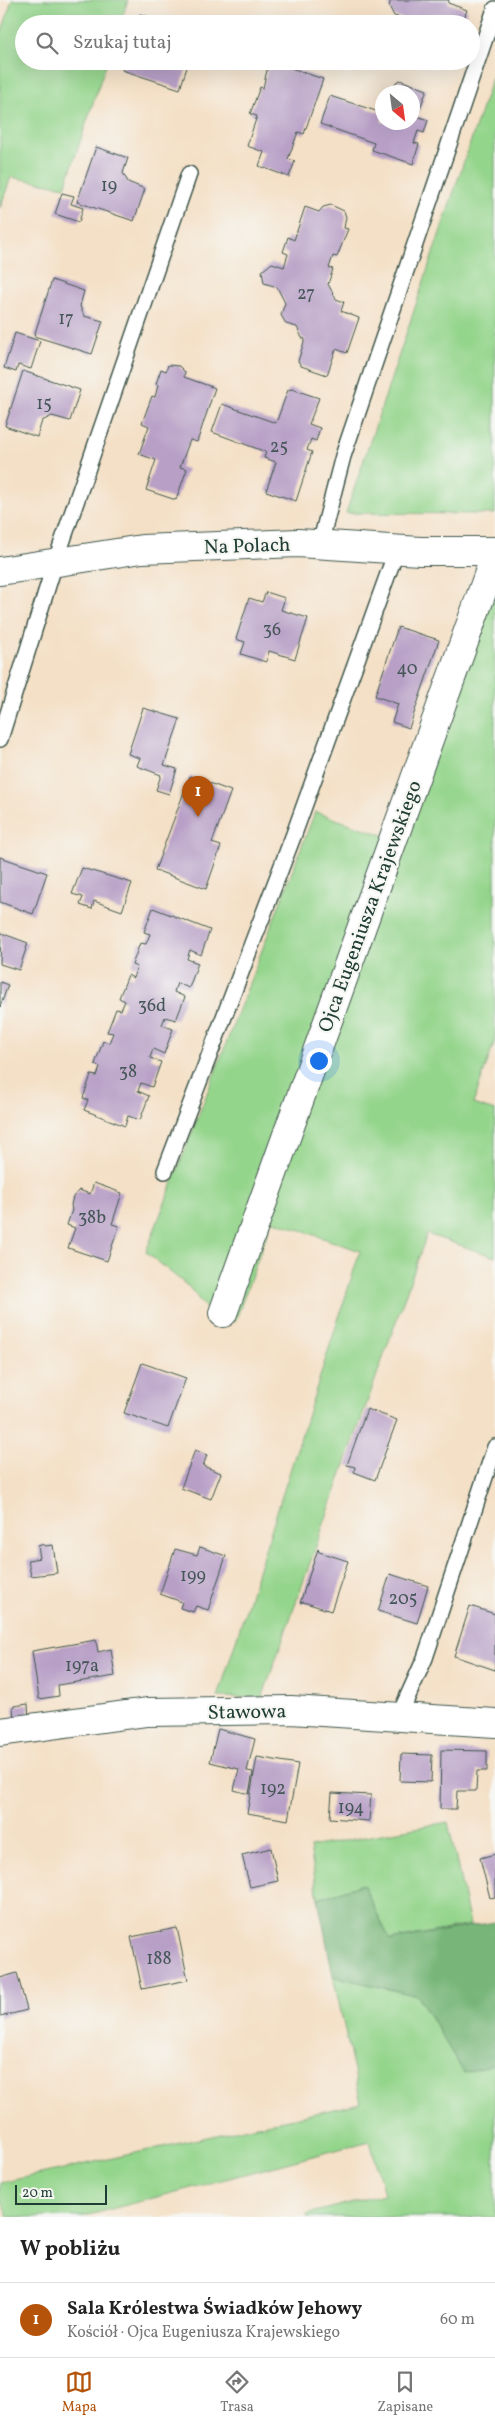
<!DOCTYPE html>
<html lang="pl">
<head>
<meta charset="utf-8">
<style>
  :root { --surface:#fff; --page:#f6f6f6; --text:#222; --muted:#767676; --line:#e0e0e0; --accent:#b45309 }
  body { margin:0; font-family:Vollkorn,serif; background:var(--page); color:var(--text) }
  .compass { position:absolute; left:375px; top:85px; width:45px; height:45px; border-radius:50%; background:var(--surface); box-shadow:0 5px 20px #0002; rotate:151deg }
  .scale { position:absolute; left:15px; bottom:12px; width:92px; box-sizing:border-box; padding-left:5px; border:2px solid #1f3d34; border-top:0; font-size:14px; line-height:18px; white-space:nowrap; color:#1f3d34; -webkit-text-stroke:4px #f6f6f2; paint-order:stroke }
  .you { position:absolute; left:318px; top:1060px; width:18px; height:18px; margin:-12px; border:4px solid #fff; border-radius:50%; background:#1a73e8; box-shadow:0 0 0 8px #1a73e833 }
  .badge { display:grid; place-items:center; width:32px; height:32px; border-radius:50%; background:var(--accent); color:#fff; font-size:16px; font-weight:700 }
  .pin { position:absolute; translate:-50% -41px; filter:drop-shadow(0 1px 2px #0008) }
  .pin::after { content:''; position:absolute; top:26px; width:18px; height:15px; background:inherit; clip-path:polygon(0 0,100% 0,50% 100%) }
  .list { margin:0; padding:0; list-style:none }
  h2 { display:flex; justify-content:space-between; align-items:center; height:65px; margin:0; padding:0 20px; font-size:21px }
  h2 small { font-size:16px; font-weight:400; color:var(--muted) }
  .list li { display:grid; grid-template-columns:32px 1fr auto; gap:15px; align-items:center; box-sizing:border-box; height:75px; padding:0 20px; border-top:1px solid var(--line) }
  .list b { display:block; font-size:19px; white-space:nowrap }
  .list p { margin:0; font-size:16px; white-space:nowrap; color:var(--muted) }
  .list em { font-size:16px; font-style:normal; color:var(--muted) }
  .icon { flex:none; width:28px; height:28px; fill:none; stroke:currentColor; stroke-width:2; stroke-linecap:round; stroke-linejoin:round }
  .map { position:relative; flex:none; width:495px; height:2217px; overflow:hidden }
  .search { position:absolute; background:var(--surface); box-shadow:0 5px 20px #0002; left:15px; right:15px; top:15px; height:55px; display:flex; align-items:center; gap:12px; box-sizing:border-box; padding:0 18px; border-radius:28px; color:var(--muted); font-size:19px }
  .sheet { height:140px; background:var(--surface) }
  nav { display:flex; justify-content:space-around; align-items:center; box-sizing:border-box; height:70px; border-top:1px solid var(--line); background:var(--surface); font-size:14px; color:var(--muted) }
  nav a { display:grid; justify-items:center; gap:2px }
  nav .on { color:var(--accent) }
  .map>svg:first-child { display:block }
</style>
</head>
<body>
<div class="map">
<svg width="495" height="2217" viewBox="0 0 495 2217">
  <rect width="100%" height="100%" fill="#f6f6f2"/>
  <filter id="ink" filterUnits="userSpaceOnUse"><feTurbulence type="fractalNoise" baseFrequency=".02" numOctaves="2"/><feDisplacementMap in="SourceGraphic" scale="10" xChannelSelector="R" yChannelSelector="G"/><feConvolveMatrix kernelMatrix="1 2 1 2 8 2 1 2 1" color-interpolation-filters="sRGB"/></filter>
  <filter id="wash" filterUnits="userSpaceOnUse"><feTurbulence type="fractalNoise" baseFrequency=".0096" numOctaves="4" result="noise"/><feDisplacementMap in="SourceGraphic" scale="20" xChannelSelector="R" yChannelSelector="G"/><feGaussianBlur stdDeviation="1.12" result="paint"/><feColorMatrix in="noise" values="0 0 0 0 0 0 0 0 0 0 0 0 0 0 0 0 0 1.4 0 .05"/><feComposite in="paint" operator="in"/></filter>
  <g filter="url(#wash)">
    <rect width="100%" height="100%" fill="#f4e0c6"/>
    <g fill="#94d58c" stroke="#5a8960">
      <path d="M12,0H128L120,24H24V61H107L65,187L11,177L0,208V38Z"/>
      <path d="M495,69V514L346,513Z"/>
      <path d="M495,565V1040L473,1104L495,1111V1257L427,1234L262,1698L218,1697L360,1251L272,1220L235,1322L211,1315L190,1288L146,1252L315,812L386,836Z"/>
      <path d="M448,1822L470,1925L390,1940L363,1884L318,1899L310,1847Z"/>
      <path d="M333,1976L418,1996L464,2073L495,2064V2217H307V2214L384,2194L370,2141L81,2217H8L0,2199V2183L361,2103Z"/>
    </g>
    <path fill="#77b678" stroke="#4b7a56" d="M363,1884L390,1940L495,1922V2064L464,2073L418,1996L333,1976L318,1899Z"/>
    <g id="blocks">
      <g fill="#b79fc6">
        <path d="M391,0H449L448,3L467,10L462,24H407L405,19L394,16L389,6Z"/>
        <path d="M140,14L167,23V24H137Z"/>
        <path d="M124,61H189L180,89L122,70Z"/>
        <path d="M269,61H292L291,68L323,79L304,134L298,132L288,159L295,161L289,177L259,166L264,152L247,146L257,116L250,114L260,87L263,88Z"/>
        <path d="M400,80L427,90L417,116L428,120L424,133L418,131L414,143L419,144L413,164L372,150L374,143L320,124L330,96L382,113V122H412V92H392L396,82Z"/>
        <path d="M96,147L128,158L123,173L128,182L145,189L134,221L77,202Z"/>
        <path d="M62,193L74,196L71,204L83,208L79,222L55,214Z"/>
        <path d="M331,205L344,211L346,217L344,228L348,229L337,257L333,256L329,268L333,269L328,284L336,299L344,302L341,311L359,318L347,353L336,349L327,375L301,366L298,361L305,339L302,338L297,327L286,324L281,315L285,303L277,287L264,283L262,271L272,263L284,267L288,254L283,252L288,237L294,240L305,207L319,212L323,207Z"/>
        <path d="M52,280L84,291L80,306L84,316L103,321L92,354L34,336Z"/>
        <path d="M15,333L40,341L31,369L18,365L16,372L4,368Z"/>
        <path d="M168,365L179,366L185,372L184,377L215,388L197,442L190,440L180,467L187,469L176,500L146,490L156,460L139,454L149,426L142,423L152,396L155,397L158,385L156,384L161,369L166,371Z"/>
        <path d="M23,371L80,390L70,421L52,416L42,421L37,437L5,426Z"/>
        <path d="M292,389L319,398L309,424L320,428L316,441L311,439L307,450L312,452L296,501L266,491L276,462L264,458L266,452L212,432L222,404L276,423L288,390Z"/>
        <path d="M266,592L285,598L281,610L308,618L295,659L269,651L266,662L241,654L245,642L236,639L249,598L262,602Z"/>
        <path d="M398,627L439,640L409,728L392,722L398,704L375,696Z"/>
        <path d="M143,708L180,719L164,765L177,769L169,794L156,790L161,775L137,766L140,758L128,754Z"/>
        <path d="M190,776L231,791L212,843L221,846L206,889L155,870Z"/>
        <path d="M0,857L47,873L33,914L0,902Z"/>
        <path d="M82,868L132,883L122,911L94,901L92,909L80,905L83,897L72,894Z"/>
        <path d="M153,908L210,930L201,955L190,950L187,959L198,963L189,988L177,983L174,992L185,997L176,1020L165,1017L162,1025L173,1029L164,1054L153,1049L150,1058L161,1062L152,1087L141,1083L138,1091L149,1096L140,1120L128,1116L125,1126L84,1110L88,1100L83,1098L91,1075L97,1076L100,1067L95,1064L103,1041L109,1043L113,1033L107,1032L116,1009L121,1010L125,1001L119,998L128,975L133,978L137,967L132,965L140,943L146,944L150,934L144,932Z"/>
        <path d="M1,933L28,943L19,970L0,964Z"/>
        <path d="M0,982L8,985L0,1007Z"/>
        <path d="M94,1183L122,1193L112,1224L119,1226L107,1261L68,1248L75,1228L67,1225L72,1210L71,1205L73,1197L79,1190L90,1194Z"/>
        <path d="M142,1363L186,1378L168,1428L124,1413Z"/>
        <path d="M367,1409L397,1420L375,1480L354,1472L355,1467L347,1465Z"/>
        <path d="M195,1450L207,1455L203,1466L221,1473L211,1499L181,1488Z"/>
        <path d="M44,1544V1546L53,1545L57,1573L31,1576L28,1560L40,1558L38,1546Z"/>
        <path d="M200,1547L226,1556L208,1610L196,1606L193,1612L180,1608L182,1602L160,1594L175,1549L197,1555Z"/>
        <path d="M318,1549L319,1552L348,1561L331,1611L303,1602L300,1603Z"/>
        <path d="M390,1574L428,1586L417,1623L378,1611Z"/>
        <path d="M470,1606L495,1614V1670L454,1656Z"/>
        <path d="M96,1640L98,1652L111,1649L115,1676L58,1685L59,1696L39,1699L32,1651Z"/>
        <path d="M28,1704L29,1721L14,1722L13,1706Z"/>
        <path d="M218,1729L255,1739L247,1771L253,1772L249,1794L234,1790L239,1769L210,1762Z"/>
        <path d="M441,1750L487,1751V1771H477L476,1791H457L456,1809H440Z"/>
        <path d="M401,1754L432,1755L431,1782L400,1781Z"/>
        <path d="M257,1757L298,1764L288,1820L247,1813Z"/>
        <path d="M332,1793L371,1795L369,1821L330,1818Z"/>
        <path d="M271,1848L278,1881L250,1887L242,1855Z"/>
        <path d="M495,1854V1897L490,1898L480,1858Z"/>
        <path d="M177,1928L188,1980L142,1989L131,1937Z"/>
        <path d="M17,1973L27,2010L0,2017V1978Z"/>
      </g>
    </g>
  </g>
  <g filter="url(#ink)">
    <use href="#blocks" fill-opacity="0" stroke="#3f554a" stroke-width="1"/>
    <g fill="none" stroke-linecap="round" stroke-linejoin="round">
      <g stroke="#3f554a" stroke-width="18">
        <g id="lane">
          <path d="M320,544L343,456L495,9"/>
          <path d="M0,739L55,563L189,174"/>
          <path d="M165,1171L294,834L397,549"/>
          <path d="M398,1718L425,1658L495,1447"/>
        </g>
      </g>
      <g stroke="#3f554a" stroke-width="30">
        <g id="street">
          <path d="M0,571L142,549L298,543L420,551H495"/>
          <path d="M223,1313L495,556"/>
          <path d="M0,1732L147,1712L291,1710L495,1723"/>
        </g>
      </g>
      <use href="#lane" stroke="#fff" stroke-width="15"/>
      <use href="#street" stroke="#fff" stroke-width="28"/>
    </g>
  </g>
  <g text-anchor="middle" stroke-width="4.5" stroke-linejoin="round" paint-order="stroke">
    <g font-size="18" fill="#455658">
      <text x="109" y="191">19</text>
      <text x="306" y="299">27</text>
      <text x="66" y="324">17</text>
      <text x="44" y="409">15</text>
      <text x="279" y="452">25</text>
      <text x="272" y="635">36</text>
      <text x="407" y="674">40</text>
      <text x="152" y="1011">36d</text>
      <text x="128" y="1077">38</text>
      <text x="92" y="1223">38b</text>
      <text x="193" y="1581">199</text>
      <text x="403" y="1604">205</text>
      <text x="82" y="1671">197a</text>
      <text x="273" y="1794">192</text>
      <text x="351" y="1813">194</text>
      <text x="159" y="1964">188</text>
    </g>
    <g font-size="20" fill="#1f3d34" stroke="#f6f6f2">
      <text transform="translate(247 545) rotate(-2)" y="7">Na Polach</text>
      <text transform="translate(369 906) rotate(-70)" y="7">Ojca Eugeniusza Krajewskiego</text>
      <text transform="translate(247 1711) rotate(-1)" y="7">Stawowa</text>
    </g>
  </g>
</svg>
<svg class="compass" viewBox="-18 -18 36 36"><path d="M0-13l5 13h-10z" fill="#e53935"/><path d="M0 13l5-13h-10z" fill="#767676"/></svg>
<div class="scale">20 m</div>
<div class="you"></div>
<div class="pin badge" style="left:198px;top:817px">1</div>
<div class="search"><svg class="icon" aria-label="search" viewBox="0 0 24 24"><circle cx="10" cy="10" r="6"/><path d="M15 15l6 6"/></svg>Szukaj tutaj</div>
</div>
<section class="sheet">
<h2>W pobliżu<small></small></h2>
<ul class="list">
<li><span class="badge">1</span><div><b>Sala Królestwa Świadków Jehowy</b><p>Kościół · Ojca Eugeniusza Krajewskiego</p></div><em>60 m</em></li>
</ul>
</section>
<nav>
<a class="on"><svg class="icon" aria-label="map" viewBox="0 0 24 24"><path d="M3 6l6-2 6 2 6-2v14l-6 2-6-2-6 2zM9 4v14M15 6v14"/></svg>Mapa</a>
<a><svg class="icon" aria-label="directions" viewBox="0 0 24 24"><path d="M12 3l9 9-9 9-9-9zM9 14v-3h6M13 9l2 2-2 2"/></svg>Trasa</a>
<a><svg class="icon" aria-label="saved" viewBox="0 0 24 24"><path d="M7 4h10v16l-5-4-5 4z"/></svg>Zapisane</a>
</nav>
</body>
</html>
